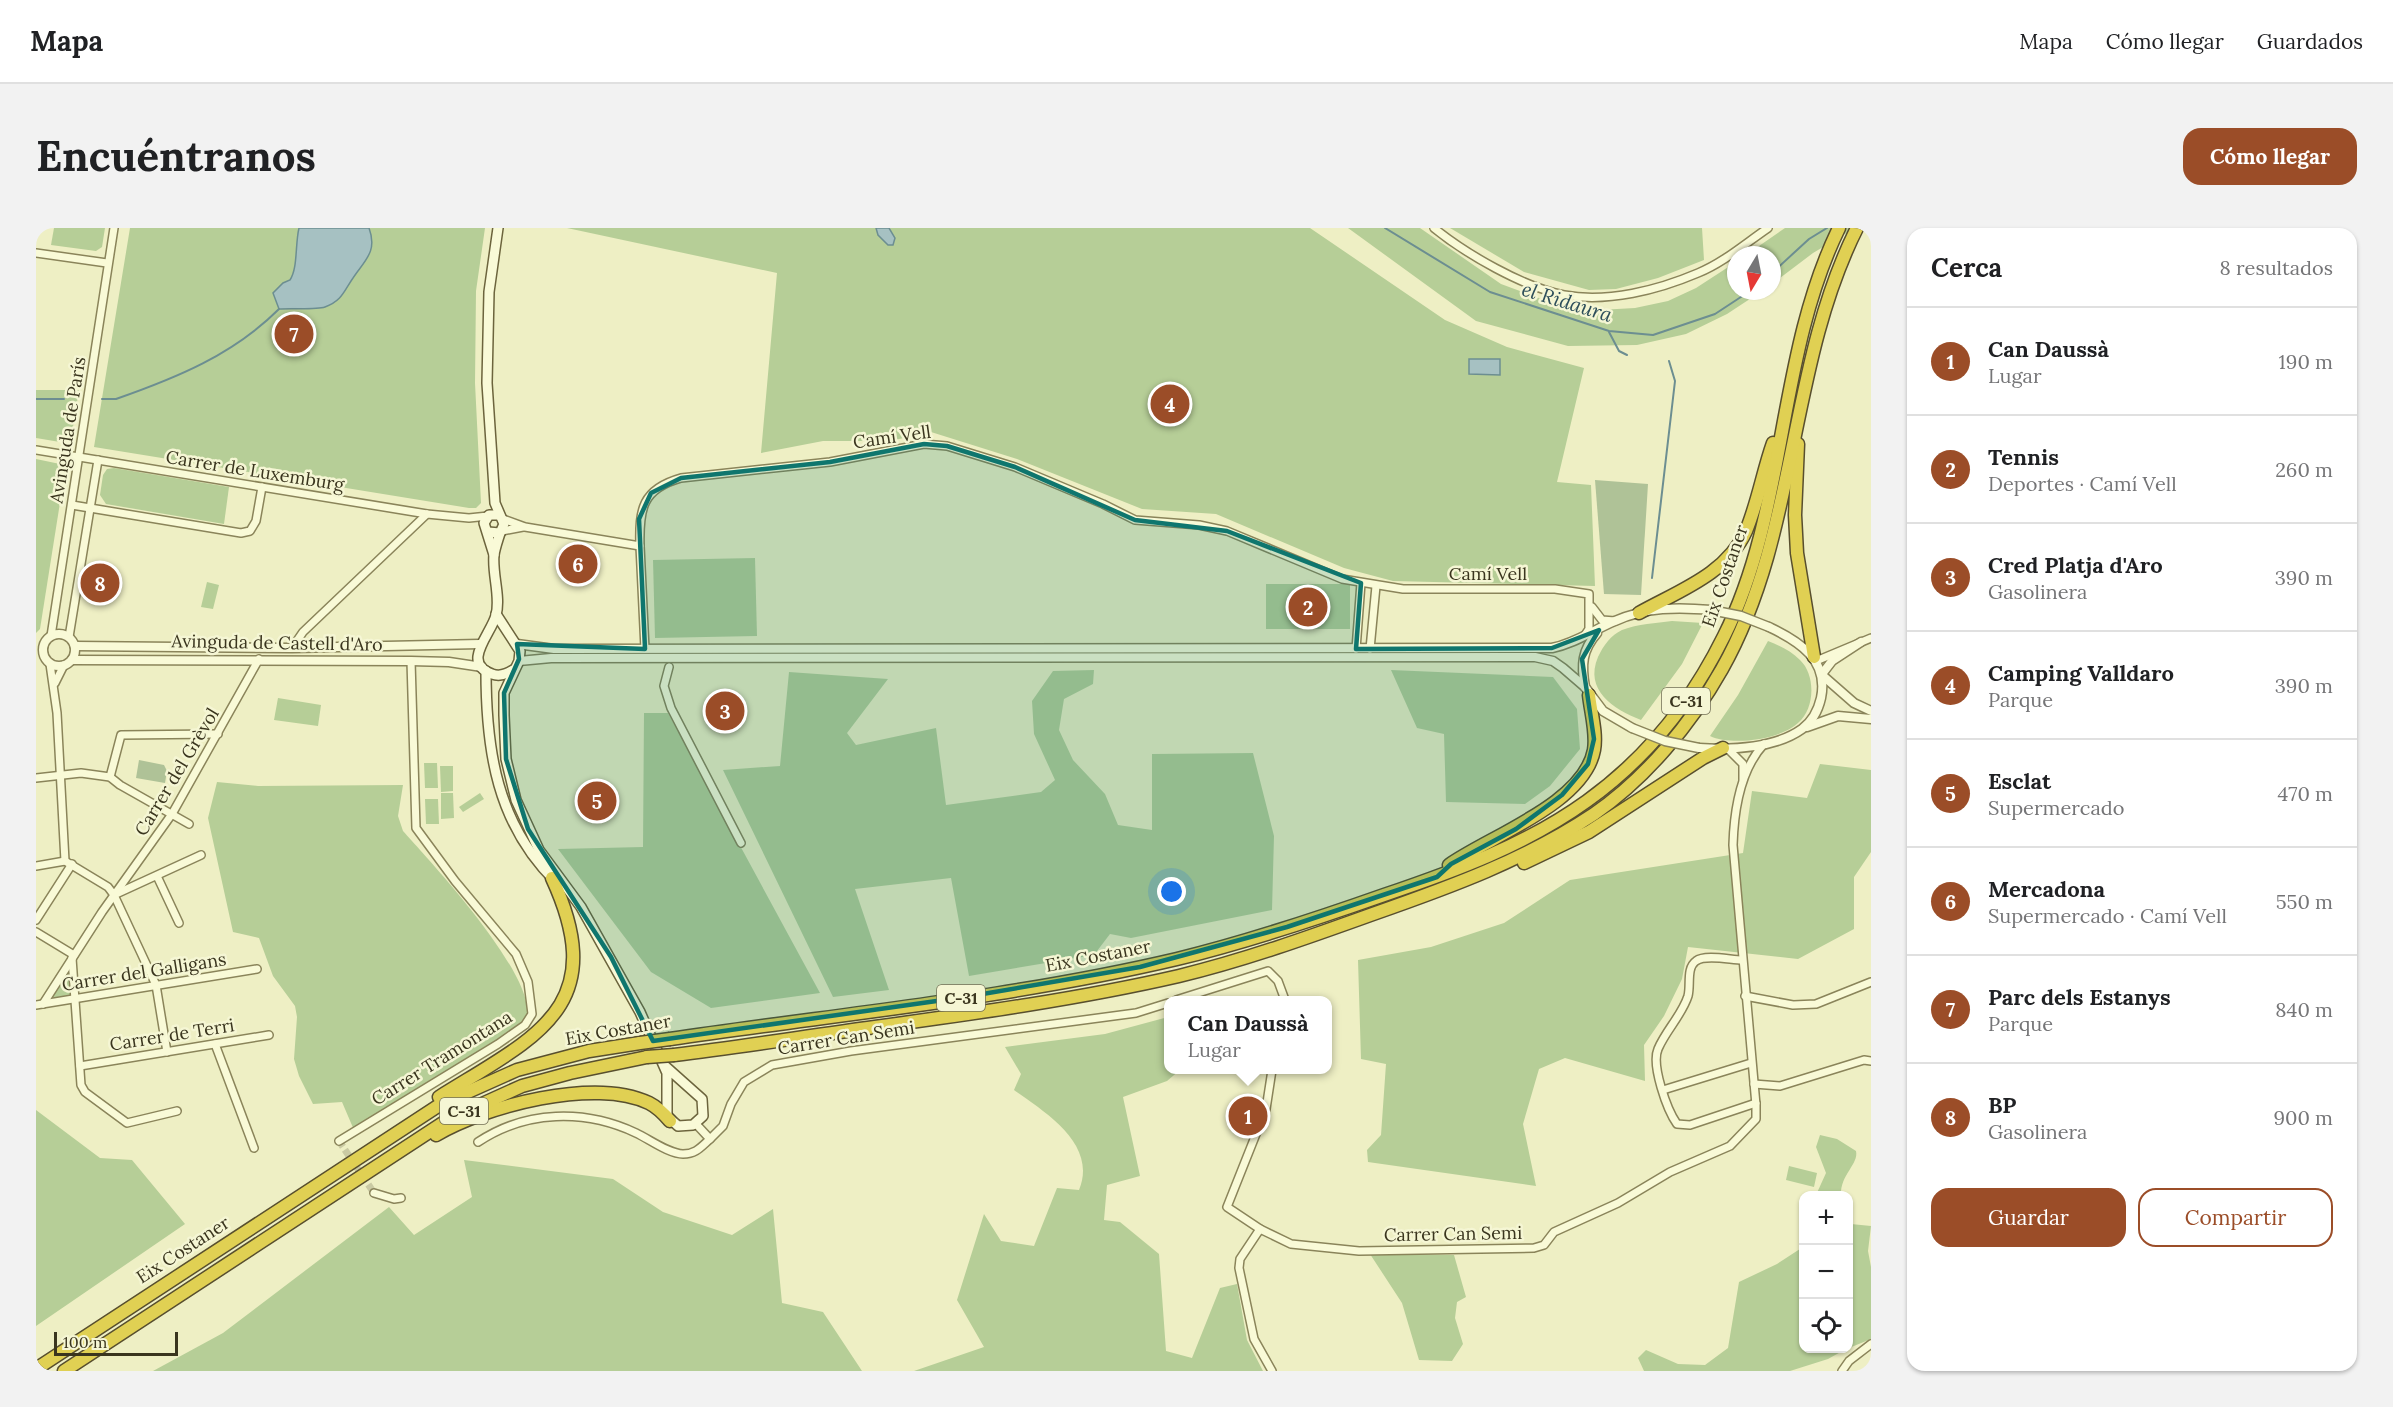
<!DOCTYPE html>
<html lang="es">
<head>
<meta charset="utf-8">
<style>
  :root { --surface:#fff; --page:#f2f2f2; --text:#202124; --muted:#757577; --line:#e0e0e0; --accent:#9b4d28 }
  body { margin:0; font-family:Lora,serif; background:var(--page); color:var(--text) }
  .controls { position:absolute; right:18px; bottom:18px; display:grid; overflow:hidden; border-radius:12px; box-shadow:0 2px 4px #0004 }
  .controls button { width:54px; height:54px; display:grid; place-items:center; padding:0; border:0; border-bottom:2px solid var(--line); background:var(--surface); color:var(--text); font:30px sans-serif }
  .compass { position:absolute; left:1691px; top:18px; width:54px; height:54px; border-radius:50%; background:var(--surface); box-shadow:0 2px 4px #0004; rotate:190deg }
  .scale { position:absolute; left:18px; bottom:15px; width:124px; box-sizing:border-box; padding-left:6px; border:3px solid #3a351e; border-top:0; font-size:16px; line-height:21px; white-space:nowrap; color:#3a351e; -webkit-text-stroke:4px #f5f6d4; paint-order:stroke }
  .you { position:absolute; left:1136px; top:664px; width:21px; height:21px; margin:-15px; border:4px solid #fff; border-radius:50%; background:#1a73e8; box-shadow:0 0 0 9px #1a73e833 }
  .badge { display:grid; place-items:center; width:39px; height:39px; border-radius:50%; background:var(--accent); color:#fff; font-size:20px; font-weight:700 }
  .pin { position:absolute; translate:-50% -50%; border:3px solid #fff; box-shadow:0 2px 6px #0006 }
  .popup { position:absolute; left:1128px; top:768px; width:168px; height:78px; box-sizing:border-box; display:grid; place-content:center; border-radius:12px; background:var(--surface); filter:drop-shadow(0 2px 4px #0005); font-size:20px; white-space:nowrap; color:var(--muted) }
  .popup b { font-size:22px; color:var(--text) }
  .popup::after { content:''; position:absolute; left:50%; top:100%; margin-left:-12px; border:12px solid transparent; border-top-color:var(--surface) }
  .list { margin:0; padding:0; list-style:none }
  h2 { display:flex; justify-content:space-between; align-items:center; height:78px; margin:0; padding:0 24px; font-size:26px }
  h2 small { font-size:20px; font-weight:400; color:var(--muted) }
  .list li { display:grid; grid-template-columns:39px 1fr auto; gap:18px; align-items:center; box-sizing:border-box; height:108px; padding:0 24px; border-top:2px solid var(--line) }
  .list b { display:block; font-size:22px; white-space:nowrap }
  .list p { margin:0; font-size:20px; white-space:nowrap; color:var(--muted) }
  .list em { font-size:20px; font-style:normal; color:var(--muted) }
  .actions { display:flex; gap:12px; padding:18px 24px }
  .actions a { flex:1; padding:14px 0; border:2px solid var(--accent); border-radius:18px; text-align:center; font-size:21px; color:var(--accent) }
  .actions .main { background:var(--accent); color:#fff }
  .icon { flex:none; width:33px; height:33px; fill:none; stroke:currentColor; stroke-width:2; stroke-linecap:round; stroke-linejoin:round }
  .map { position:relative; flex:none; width:1835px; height:1143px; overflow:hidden; border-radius:18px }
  header { display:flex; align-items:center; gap:36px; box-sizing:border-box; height:84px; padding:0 30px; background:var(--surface); border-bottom:2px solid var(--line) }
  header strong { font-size:28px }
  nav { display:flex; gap:33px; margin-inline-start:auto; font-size:21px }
  .intro { display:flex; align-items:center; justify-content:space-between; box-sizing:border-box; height:144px; padding:0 36px }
  h1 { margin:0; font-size:42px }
  .button { padding:15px 27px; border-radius:18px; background:var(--accent); color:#fff; font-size:21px; font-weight:700 }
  main { display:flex; gap:36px; padding:0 36px }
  aside { flex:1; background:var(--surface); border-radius:18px; box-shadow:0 2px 4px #0004 }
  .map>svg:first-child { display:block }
</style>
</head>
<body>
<header>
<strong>Mapa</strong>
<nav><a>Mapa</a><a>Cómo llegar</a><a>Guardados</a></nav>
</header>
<div class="intro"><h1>Encuéntranos</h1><a class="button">Cómo llegar</a></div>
<main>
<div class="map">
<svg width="1835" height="1143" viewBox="0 0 1835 1143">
  <rect width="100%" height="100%" fill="#eeefc4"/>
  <g fill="#b6ce97">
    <path d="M18,0H69L66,19L60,23L15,17Z"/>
    <path d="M94,0H449L440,63L439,155L445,275L440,280H433L58,219Z"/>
    <path d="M531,0H1274L1409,92L1471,119L1548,140L1521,254L1555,257L1559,358L1357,353L1308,340L1180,286L1106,281L981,231L895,204L854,213H787L725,225L741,45Z"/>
    <path d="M1312,0H1384L1465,56L1511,73L1563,82L1599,80L1632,73L1660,60L1700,34V63H1726L1691,86L1650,106L1601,117L1532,118L1440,93Z"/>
    <path d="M1414,0H1666L1668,32L1622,50L1580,61L1553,62L1488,44Z"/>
    <path d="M1749,0H1819L1777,25L1736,56V27H1710Z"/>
    <path d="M0,162H43L35,211L30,215L0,210Z"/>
    <path d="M0,231L24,236L29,243L4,401L0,405Z"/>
    <path d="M78,240L193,259L188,296L70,276L64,267L67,247L71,241Z"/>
    <path d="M719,330L721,408L619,410L617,332Z"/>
    <path d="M171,354L183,357L177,381L165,379Z"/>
    <rect x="1230" y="356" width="84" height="45"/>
    <path d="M1636,393L1667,395L1646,436L1605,492C1577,481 1548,462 1562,429C1567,418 1575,407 1586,402C1602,396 1620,395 1636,393Z"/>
    <path d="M1732,413C1744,418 1755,423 1764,432C1780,447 1779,481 1762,495C1744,512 1695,518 1674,508L1702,467Z"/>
    <path d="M1058,442L1057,456L1028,471L1023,502L1037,532L1069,566L1082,597L1116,602V526L1217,525L1238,608L1236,682L1095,710L1074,706L1058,727L933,748L915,650L819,661L853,762L797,769L687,542L744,538L753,444L852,451L811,505L820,517L900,500L910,577L1005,564L1019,552L998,506L996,473L1017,443Z"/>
    <path d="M1355,442L1517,449L1541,481L1544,521L1514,558L1489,576L1410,574L1408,506L1381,500Z"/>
    <path d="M242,470L285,477L282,498L238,492Z"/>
    <path d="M608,485H632L784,765L675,780L615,744L522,621L607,619Z"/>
    <path d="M388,535H401L402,560H389Z"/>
    <path d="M1784,536L1835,542V624L1818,649V701L1762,731L1652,719L1646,751L1628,788L1608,817L1609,853L1529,830L1503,841L1487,896L1500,958L1332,934L1331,922L1345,907L1350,836L1325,831L1322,732L1395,719L1468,695L1534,652L1707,625L1716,563L1771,570Z"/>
    <path d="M404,538H417V563L405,564Z"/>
    <path d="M181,554L222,558L367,557L362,588L367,603C394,633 504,751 490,791C477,823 409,846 380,862C359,874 339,889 318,902L306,874L277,876L263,848L258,831L261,789L259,778L237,748L223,710L197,704L172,590Z"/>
    <path d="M405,565H417L418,590L405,591Z"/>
    <path d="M444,565L448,571L427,584L423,579Z"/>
    <path d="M389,571H402L403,596H390Z"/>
    <path d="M33,743L35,767L16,770Z"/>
    <path d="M1132,789V842H1144L1131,853L1087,869L1104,948L1071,957L1068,992L1084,994L1123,1026L1130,1123L1156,1130L1184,1060L1201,1056L1211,1112L1227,1143H878L948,1119L921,1072L948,986L965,1013L998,1018L1021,960L1043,962C1062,916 1009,884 978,862L985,846L969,819L1069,806Z"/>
    <path d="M0,882L64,930L96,932L149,996L0,1098Z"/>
    <path d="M1784,907L1801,911L1820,923C1823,936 1804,947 1805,967H1780L1790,945L1780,919Z"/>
    <path d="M428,932L577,951L627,984L696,1007L737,981L746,1075L787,1084L826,1143H117L187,1105L353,979L378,1007L436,969Z"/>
    <path d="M1753,938L1781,945L1778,959L1750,952Z"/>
    <path d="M1813,993L1815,996L1835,998L1832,1023L1835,1039V1111L1813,1120Z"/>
    <path d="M1767,1019L1768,1120L1810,1121L1792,1131L1754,1143H1608L1602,1130L1610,1122L1642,1136L1669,1137L1692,1120L1703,1054L1741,1036Z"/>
    <path d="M1334,1026L1418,1027L1430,1069L1421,1074L1419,1090L1427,1116L1416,1133L1383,1132L1366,1075Z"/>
  </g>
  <g fill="#afc297">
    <path d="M1559,252L1612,256L1605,367L1568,366Z"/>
    <path d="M103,532L128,537L131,543L129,555L100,550Z"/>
  </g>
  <g fill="#a6c1c2" stroke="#6c8e91" stroke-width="1.5">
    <path d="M263,0H333C342,24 328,33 317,50C308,63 306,73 289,79C280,82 254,80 243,81L237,65L247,55L254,52C262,40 259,16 263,0Z"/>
    <path d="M840,0H853L859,10L857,17H852L842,7Z"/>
    <path d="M1433,131H1464V147L1433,146Z"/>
  </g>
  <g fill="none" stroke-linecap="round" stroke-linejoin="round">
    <g stroke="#6c8e91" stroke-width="2">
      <path d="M1349,0L1454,64L1573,103L1617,107L1679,86L1714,63"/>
      <path d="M1736,45L1773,11L1791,0"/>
      <path d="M1573,104L1583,123L1591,127"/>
      <path d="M0,171H28"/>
      <path d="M66,171H80C140,150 197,127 243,81"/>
      <path d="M1616,350L1639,153L1633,133"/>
    </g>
    <path stroke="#cacaa3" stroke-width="7" stroke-dasharray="7 3.5" stroke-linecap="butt" d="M303,913L338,965"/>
    <g stroke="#8a845a" stroke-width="10">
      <g id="minor">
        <path d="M1398,0C1430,26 1487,59 1528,67C1572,75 1622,62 1662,45C1687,35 1710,15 1732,0"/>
        <path d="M0,25L71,35"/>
        <path d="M0,222L391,286L433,290L452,288"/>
        <path d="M36,277L205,305L214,303L220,293L226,259"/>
        <path d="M467,291L489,299L604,318C603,281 606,261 645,250L794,234L888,216L911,218L979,239L1067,276L1099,292L1163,297L1191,303L1306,351L1367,361H1519L1553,366V401L1549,407"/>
        <path d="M466,303L487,299"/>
        <path d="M604,318L609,421"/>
        <path d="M1556,379L1566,392L1579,393"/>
        <path d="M15,408L78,0"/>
        <path d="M33,409L62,232"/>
        <path d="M256,420L267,404L391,286"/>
        <path d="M1320,421L1325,355"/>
        <path d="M1334,421L1340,358"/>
        <path d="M1780,433L1835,410"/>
        <path d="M14,436L21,485L29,633"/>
        <path d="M633,439L628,458L635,480L705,615"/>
        <path d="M19,455L28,437"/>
        <path d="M1692,521L1707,536V551"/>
        <path d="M74,549L85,507L182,506"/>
        <path d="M0,550L45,545L74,549L84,557L153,596"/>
        <path d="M0,638L29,633L72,659L78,667L120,757L131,824"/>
        <path d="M121,648L143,695"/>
        <path d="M80,666L165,627"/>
        <path d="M0,692L36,636"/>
        <path d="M0,704L38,727"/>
        <path d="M36,730L45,857L49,864L91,895L141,883"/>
        <path d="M1706,732C1695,732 1669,726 1660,733C1650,740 1655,757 1652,768C1646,787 1630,802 1622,821C1615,837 1631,882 1641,896L1654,897L1720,875"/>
        <path d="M1709,768L1757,777L1780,776L1835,754"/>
        <path d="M1140,772L1232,743L1242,753L1249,772"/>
        <path d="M7,776L66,684L136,586L223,431"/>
        <path d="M0,777L221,741"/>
        <path d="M179,816L218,920"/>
        <path d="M44,838L233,807"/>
        <path d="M1236,842L1230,881L1191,979L1224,1001L1255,1016L1323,1023L1498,1020L1508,1017L1518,1004L1582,975L1634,944L1694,918L1720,891V877L1697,617C1698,583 1704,542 1728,516"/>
        <path d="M1718,856L1744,858L1828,832L1835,833"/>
        <path d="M1627,862L1715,835"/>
        <path d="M674,911L687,898L695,876L708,854L736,837L815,823L1100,785L1132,775"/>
        <path d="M303,913L462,816L489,797L496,786L492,754L480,726L419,653L380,600L375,433"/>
        <path d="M442,914C490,882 549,881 600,905C613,911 633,926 647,926C660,926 665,919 674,911L660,896"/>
        <path d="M338,965L358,971L365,970"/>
        <path d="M1224,1001L1204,1031L1203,1040L1218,1111L1236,1143"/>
        <path d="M1806,1143L1813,1133L1835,1116"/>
      </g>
    </g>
    <g stroke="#8a845a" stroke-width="11">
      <g id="tertiary">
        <circle cx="23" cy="422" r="16"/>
        <path d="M481,416L518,421L1516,420C1540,415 1557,402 1579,393C1610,379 1642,379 1675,382"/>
        <path d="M39,418L256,420L444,416"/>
        <path d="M36,432L375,433L413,434L446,439"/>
        <path d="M483,433L515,430L1499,429L1517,433L1527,440L1549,459L1567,483L1596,500"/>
        <path d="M1786,446L1796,433L1825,414"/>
        <path d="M1786,447L1818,475L1835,483"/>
        <path d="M1549,459C1545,437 1546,422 1561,405"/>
        <path d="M1771,499L1802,488L1835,491"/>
        <path d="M1663,520C1696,522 1738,521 1766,501C1777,493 1782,483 1785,470C1793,432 1763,413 1733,399"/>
      </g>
    </g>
    <g stroke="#6c643d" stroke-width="12">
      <g id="secondary">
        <path d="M452,304L464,305L468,296L459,275L451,155L453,64L462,0"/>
        <path d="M464,305C462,312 459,320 458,327C456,346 465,369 460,387C456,405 424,435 456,446C464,449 471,446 477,442"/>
        <path d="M458,327L448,295L453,287H463"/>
        <path d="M460,386L484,423L483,433L468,465V487L470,531L480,572L503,622L545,679L604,784L631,845V888L642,898L657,897L667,888L666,871L629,838"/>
        <path d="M450,443C450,523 461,596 520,654"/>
      </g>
    </g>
    <g stroke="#584f2e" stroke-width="15">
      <g id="motorway">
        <path d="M1762,216L1759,287L1761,325L1778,429"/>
        <path d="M1603,385C1642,363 1690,347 1710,303C1722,274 1727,243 1737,215"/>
        <path d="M1488,635L1553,604L1667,530L1687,520"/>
        <path d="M1413,637C1452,609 1548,576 1558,522C1561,505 1555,485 1553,467"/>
        <path d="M634,811C803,786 975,770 1141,731C1211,714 1280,691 1348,667C1419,643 1490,617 1551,573C1611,530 1656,473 1688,408C1752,280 1740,129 1803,0"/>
        <path d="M638,827C705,819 772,808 839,799C941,785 1043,771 1143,748C1209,732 1273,709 1337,686C1414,659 1489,632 1558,586C1610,550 1655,496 1686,441C1763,304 1751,139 1821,0"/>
        <path d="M403,869C499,809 576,780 516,650"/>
        <path d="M400,907C449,878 559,849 613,875C621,879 628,886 634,893"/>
        <path d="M0,1141L405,876L481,842L553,823L604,815"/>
        <path d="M28,1143L413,891L486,858L534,845L611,829"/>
      </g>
    </g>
    <use href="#minor" stroke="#f9fad7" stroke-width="7"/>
    <use href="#tertiary" stroke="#f9fad7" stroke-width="8"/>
    <use href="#secondary" stroke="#f9fad7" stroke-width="9"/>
    <use href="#motorway" stroke="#e0d053" stroke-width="12"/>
    <g stroke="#8a845a" stroke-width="11" stroke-linecap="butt">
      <g id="tertiary-bridge">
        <path d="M1675,382L1705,388L1733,399"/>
        <path d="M1596,500L1629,513L1663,520"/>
      </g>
    </g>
    <g stroke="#584f2e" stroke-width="15" stroke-linecap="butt">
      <g id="motorway-bridge">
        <path d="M604,815L634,811"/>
        <path d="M611,829L638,827"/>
      </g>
    </g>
    <use href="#tertiary-bridge" stroke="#f9fad7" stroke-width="8"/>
    <use href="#motorway-bridge" stroke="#e0d053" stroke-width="12"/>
  </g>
  <path fill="#0f766e" fill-opacity="0.2" stroke="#0f766e" stroke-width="4.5" stroke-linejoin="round" d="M888,216L911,218L979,239L1099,292L1191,303L1325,355L1320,421L1516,420L1563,402L1546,431L1558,511L1552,536L1526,567L1480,601L1415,636L1401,649L1251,699L1104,739L929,769L617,813L575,729L492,601L470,531L468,465L483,431L481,416L609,421L603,291L615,265L645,250L794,234Z"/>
  <g text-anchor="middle" stroke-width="5" stroke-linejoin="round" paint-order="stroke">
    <g fill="#f5f6d4" stroke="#726f55" stroke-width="1.5">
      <rect x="1626" y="460" width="48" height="26" rx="4.5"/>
      <rect x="901" y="757" width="48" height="26" rx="4.5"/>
      <rect x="404" y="870" width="48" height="26" rx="4.5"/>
    </g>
    <g font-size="16" font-weight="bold" fill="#3a351e">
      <text x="1650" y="479">C-31</text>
      <text x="925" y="776">C-31</text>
      <text x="428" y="889">C-31</text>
    </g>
    <g font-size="18" fill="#3a351e" stroke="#f5f6d4">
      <text transform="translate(32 202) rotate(-81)" y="6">Avinguda de París</text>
      <text transform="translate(856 209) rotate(-8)" y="6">Camí Vell</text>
      <text transform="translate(219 243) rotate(9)" y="6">Carrer de Luxemburg</text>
      <text x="1452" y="352">Camí Vell</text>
      <text transform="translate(1689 348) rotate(-71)" y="6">Eix Costaner</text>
      <text transform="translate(241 415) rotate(1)" y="6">Avinguda de Castell d'Aro</text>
      <text transform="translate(141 544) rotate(-59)" y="6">Carrer del Grèvol</text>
      <text transform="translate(1062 728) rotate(-11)" y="6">Eix Costaner</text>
      <text transform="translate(108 744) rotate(-9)" y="6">Carrer del Galligans</text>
      <text transform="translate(582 802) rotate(-10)" y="6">Eix Costaner</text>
      <text transform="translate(136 807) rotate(-9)" y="6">Carrer de Terri</text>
      <text transform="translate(810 810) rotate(-9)" y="6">Carrer Can Semi</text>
      <text transform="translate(406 830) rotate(-32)" y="6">Carrer Tramontana</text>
      <text transform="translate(1417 1006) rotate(-1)" y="6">Carrer Can Semi</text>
      <text transform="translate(147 1022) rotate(-33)" y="6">Eix Costaner</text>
    </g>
    <g font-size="20" font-style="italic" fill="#2d4e5a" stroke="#f5f6d4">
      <text transform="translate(1531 74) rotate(17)" y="7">el Ridaura</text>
    </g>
  </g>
</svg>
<div class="controls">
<button>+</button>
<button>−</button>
<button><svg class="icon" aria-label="locate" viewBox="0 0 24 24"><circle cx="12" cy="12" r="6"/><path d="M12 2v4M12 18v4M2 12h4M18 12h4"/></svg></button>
</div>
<svg class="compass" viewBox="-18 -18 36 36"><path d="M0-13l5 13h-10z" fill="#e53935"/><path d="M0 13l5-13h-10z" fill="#757577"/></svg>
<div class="scale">100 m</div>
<div class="you"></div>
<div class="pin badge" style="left:1212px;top:888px">1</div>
<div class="popup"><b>Can Daussà</b>Lugar</div>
<div class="pin badge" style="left:1272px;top:379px">2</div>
<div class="pin badge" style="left:689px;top:483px">3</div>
<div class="pin badge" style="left:1134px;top:176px">4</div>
<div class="pin badge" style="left:561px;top:573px">5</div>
<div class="pin badge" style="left:542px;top:336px">6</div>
<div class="pin badge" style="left:258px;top:106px">7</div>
<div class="pin badge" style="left:64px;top:355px">8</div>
</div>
<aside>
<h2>Cerca<small>8 resultados</small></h2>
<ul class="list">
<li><span class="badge">1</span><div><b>Can Daussà</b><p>Lugar</p></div><em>190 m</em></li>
<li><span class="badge">2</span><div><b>Tennis</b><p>Deportes · Camí Vell</p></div><em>260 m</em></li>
<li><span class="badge">3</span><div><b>Cred Platja d'Aro</b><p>Gasolinera</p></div><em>390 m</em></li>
<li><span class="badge">4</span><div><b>Camping Valldaro</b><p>Parque</p></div><em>390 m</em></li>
<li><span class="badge">5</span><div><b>Esclat</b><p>Supermercado</p></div><em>470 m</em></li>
<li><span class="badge">6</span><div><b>Mercadona</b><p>Supermercado · Camí Vell</p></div><em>550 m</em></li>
<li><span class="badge">7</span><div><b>Parc dels Estanys</b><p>Parque</p></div><em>840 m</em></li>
<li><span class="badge">8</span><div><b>BP</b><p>Gasolinera</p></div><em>900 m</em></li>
</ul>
<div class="actions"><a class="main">Guardar</a><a>Compartir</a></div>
</aside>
</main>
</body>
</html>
